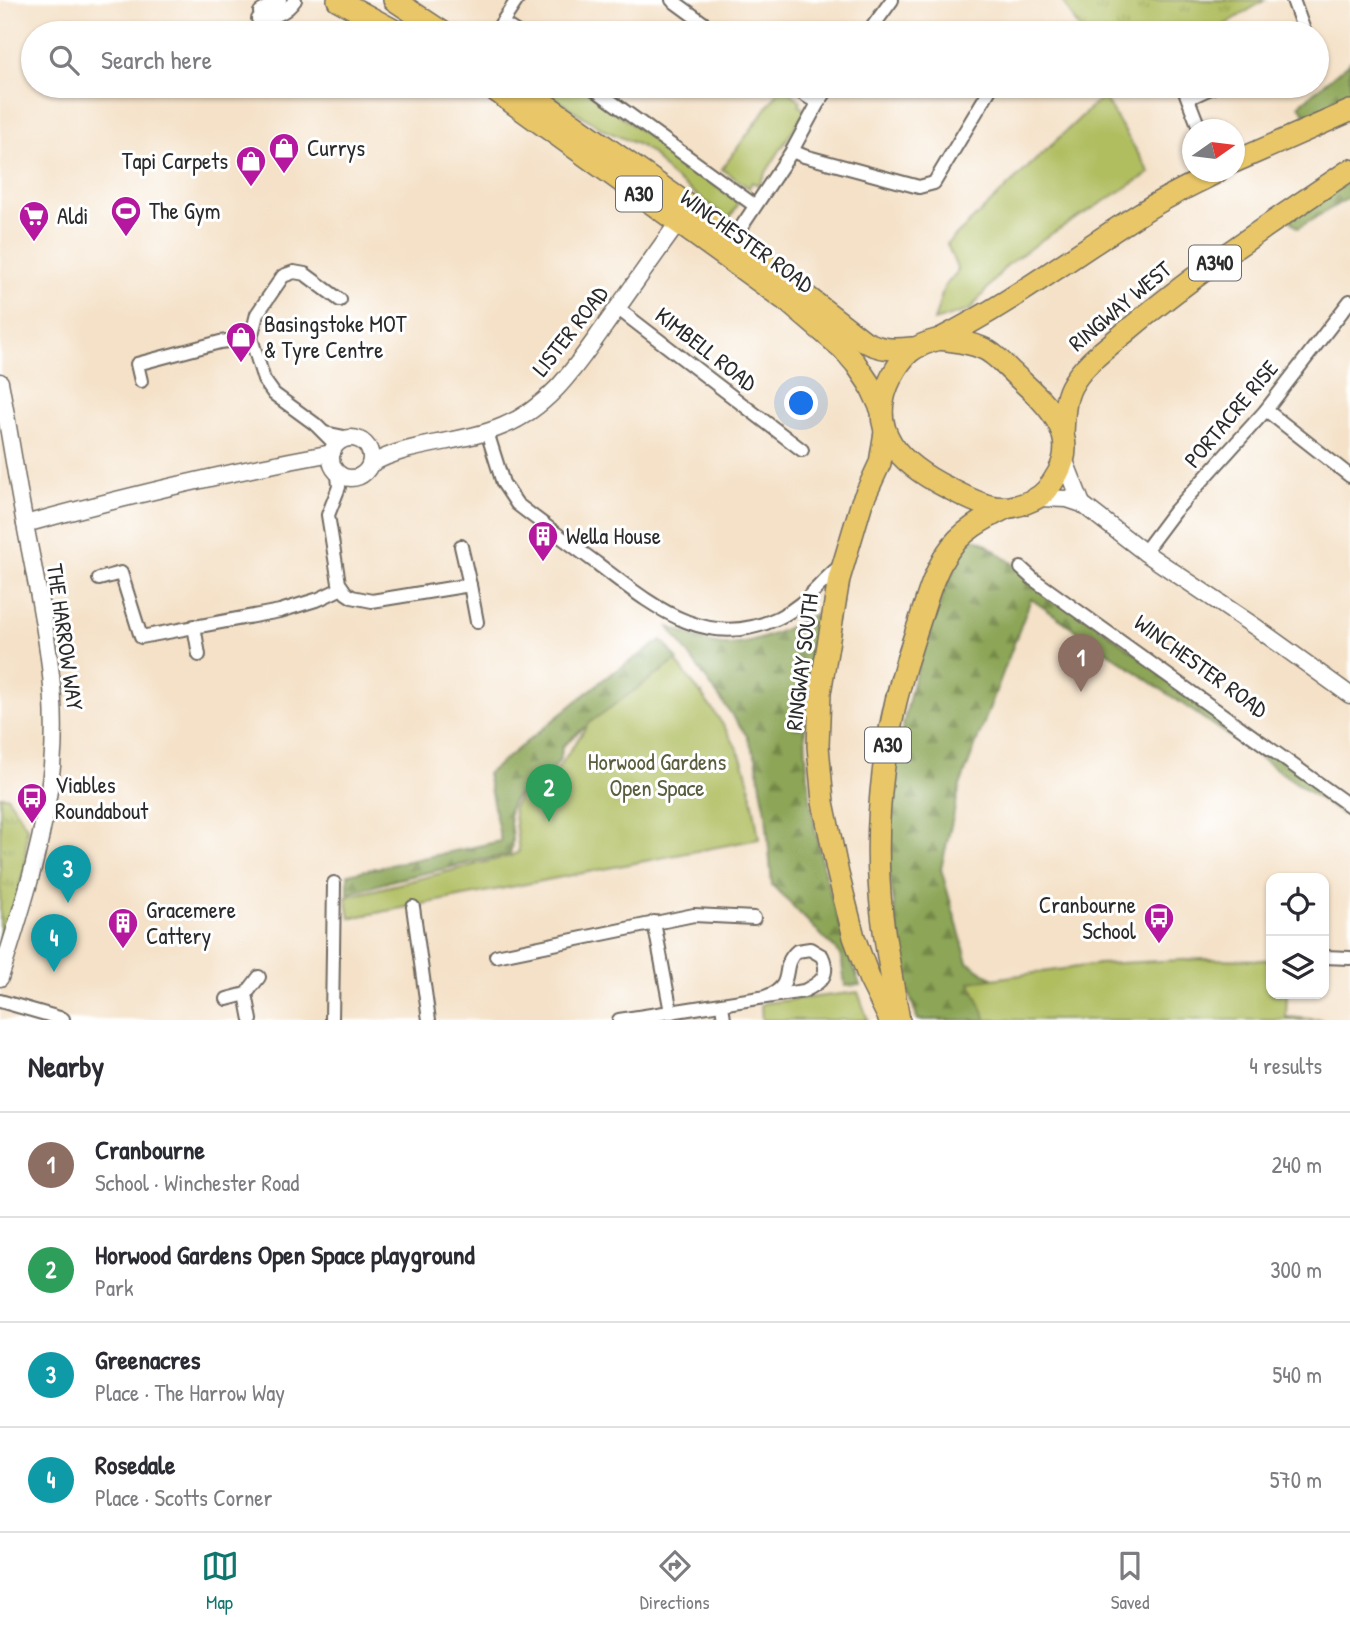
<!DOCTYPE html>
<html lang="en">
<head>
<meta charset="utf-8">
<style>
  :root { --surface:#fff; --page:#f2f2f3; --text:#2b2b33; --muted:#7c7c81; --line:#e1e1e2; --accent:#0f766e }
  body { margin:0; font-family:"Patrick Hand",sans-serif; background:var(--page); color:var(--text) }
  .controls { position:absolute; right:21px; bottom:21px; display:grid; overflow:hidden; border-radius:14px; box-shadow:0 2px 5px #0004 }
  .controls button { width:63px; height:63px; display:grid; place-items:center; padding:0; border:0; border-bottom:2px solid var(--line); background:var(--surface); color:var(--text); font:35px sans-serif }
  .compass { position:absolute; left:1182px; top:119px; width:63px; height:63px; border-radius:50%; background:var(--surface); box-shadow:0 2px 5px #0004; rotate:76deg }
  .you { position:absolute; left:802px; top:404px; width:24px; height:24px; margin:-18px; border:5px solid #fff; border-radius:50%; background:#1a73e8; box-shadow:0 0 0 10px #1a73e833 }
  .badge { display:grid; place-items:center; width:46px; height:46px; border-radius:50%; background:var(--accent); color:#fff; font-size:23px; font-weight:700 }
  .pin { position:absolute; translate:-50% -58px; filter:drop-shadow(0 2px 4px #0008) }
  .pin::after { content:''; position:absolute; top:37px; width:24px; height:21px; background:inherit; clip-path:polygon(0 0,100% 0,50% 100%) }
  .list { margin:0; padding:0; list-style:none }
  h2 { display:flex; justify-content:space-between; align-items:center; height:91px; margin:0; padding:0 28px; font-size:30px }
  h2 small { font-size:23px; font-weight:400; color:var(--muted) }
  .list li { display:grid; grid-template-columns:46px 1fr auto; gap:21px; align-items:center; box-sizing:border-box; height:105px; padding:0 28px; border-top:2px solid var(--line) }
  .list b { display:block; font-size:26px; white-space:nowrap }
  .list p { margin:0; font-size:23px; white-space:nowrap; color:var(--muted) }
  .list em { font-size:23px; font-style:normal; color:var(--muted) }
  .icon { flex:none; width:38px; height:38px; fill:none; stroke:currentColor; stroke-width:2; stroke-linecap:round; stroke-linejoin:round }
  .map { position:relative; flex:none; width:1350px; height:1020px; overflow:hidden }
  .search { position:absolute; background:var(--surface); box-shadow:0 2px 5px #0004; left:21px; right:21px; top:21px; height:77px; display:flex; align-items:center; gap:18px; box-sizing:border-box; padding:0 24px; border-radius:38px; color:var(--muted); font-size:26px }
  .sheet { height:511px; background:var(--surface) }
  nav { display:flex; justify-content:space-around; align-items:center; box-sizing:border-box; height:98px; border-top:2px solid var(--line); background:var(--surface); font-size:19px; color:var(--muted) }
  nav a { display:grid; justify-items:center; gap:4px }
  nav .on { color:var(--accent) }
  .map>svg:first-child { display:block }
</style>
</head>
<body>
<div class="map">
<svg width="1350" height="1020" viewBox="0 0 1350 1020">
  <defs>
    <pattern id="grass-tufts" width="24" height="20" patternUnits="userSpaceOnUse" patternTransform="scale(1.75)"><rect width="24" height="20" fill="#b0be60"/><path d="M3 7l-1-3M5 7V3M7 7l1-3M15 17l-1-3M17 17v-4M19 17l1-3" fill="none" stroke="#8f9b4f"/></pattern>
    <pattern id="forest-firs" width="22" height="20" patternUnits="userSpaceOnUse" patternTransform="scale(1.75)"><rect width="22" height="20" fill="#8ca556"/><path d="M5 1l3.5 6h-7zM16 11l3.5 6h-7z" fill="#738747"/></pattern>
  </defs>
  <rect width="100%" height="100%" fill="#fff"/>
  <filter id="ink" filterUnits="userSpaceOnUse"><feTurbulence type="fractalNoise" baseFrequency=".0143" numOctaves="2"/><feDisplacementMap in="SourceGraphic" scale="14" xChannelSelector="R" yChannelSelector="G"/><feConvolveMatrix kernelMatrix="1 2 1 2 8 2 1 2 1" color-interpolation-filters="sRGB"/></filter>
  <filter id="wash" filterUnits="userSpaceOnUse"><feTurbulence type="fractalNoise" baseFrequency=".00686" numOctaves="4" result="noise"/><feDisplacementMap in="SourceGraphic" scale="28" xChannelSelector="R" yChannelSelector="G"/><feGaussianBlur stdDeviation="1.57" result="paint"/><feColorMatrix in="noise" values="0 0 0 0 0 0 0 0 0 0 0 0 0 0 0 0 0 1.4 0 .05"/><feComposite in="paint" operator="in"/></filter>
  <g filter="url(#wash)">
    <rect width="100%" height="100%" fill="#f4e1c7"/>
    <g fill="url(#grass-tufts)" stroke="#6e7446" stroke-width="2">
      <path d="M1062,0H1265L1211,33H1082Z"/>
      <path d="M0,796H7L27,827L25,867L0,955Z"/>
    </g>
    <g fill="url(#forest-firs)" stroke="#5c6840" stroke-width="2">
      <path d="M1350,62V99L1307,117L1299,105Z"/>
      <path d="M1350,177V197L1298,228L1290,220Z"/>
      <path d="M973,538L983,542L1342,804L1341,814L1031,599L960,786L941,869L968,962L999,983L1010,1020H918L904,979L888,861L893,770L913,682L946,586L969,542Z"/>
      <path d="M815,614C811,653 805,692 805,731C806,818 830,903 860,985L845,986L841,955L772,885L766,814L756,758L747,736L669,627C688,633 706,645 727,645C756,645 790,627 815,614Z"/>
      <path d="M662,640L678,660L630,704L702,693L709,725L595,723L583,728L562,747C561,778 528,778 513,801C503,816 517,833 510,854L394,880L348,894V874L501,841L487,774L605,678Z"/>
    </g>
    <g fill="#b0be60" stroke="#6e7446" stroke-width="2">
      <path d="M536,86H580L739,203L729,219L670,175L651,153L639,145L604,130Z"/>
      <path d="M782,87L801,101L799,105L805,111L758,185L752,182L749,188L722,169Z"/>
      <path d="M1103,96L1150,173L1043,239L1006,266L970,310L934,321L944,287L958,271L947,244Z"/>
      <path d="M676,661C698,691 724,721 740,755C751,780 754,811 759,839L350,918L346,897L510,856L519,852L513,807L521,794L557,770L589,723Z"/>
      <path d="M1203,959L1271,960V994H1287L1286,1017L1323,1020H987L970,982L1099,964Z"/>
      <path d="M858,992L868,1020H762L761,1005L765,1003Z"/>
    </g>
  </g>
  <g filter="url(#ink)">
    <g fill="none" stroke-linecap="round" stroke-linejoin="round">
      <g stroke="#716b62" stroke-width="16">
        <g id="minor">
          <path d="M672,0L717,33"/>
          <path d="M1293,0L1305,33"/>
          <path d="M260,12L280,0"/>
          <path d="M258,19C274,18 286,13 295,0"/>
          <path d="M502,23L518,33"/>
          <path d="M495,33L517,0"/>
          <path d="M868,33L892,0"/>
          <path d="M590,86L754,205"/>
          <path d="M790,86L818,103"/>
          <path d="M1183,86L1200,130"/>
          <path d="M1189,98L1215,86"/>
          <path d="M792,151L804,156L919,187L934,183L992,86"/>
          <path d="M734,238L792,151L818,103L830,86"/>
          <path d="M617,308L802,450"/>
          <path d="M141,381L137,364L220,342L251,338"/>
          <path d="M1266,410L1350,476"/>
          <path d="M487,432L503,483L517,504C544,525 572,545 599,565C653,606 707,652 778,618C807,604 816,586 839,567"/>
          <path d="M325,433L349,438"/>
          <path d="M336,445L315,424L274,394L264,380L251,338L257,314L283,276L294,272L305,274L340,300"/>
          <path d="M338,474L339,487L328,515L339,583L346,593L352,597L372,601L470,585L477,622"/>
          <path d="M461,546L470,585"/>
          <path d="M1144,552L1174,512L1266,410L1350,301"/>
          <path d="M1021,568L1033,579L1350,806"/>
          <path d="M99,579L121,573L141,637L280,611L319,599L342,588"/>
          <path d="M194,626L199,655"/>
          <path d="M413,907L429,1020"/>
          <path d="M654,922L671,1012"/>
          <path d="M496,956L694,915L754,918"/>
          <path d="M1324,957L1350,958"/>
          <path d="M246,994L251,1020"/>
          <path d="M227,999L246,994L259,977"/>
          <path d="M0,1001L63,1019"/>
          <path d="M722,1004L724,1020"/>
          <path d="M332,1020L334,883"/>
          <path d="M619,1020L804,991C820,983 831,976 822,956L810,949L797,951C778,967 798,985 765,997"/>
        </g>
      </g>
      <g stroke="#716b62" stroke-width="19">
        <g id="tertiary">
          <path d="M0,382C9,429 16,477 25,524C40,604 60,684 52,766C45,839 22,908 0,978"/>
          <circle cx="351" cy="458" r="20"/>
          <path d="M1063,456L1082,504"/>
          <path d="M371,464C412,441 461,444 503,426C550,407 576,366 604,327C629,292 653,257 678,223"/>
          <path d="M1039,498L1067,499L1082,504L1144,552L1257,628L1350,695"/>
          <path d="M25,524C127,496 228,472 332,453"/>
        </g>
      </g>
      <g stroke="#716b62" stroke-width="24">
        <g id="primary">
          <path d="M338,0L399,33"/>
          <path d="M394,0L444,33"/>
          <path d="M489,86L788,302L843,349L856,364L870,385L882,411"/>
          <path d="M520,86L705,217L864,341C881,350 893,350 912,348"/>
          <path d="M1234,162L1350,111"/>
          <path d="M940,339C954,341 969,342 982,348C995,353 1005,366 1015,375C1042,400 1081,432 1058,473C1052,484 1045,495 1033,500C999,516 979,504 948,488C902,465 863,431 892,376C905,352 913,346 940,339Z"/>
          <path d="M940,339C1011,303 1074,255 1141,213C1165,197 1192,185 1217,172"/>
          <path d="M885,432L880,463L862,502L839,579L820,693L818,746L823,802L838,874L854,937L869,978L890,1020"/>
          <path d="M1063,434C1064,418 1064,401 1071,387C1083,364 1108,347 1128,330C1198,271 1274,221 1350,170"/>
          <path d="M899,1020C893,985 886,950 882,915C871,820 885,722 916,632C925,606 932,576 947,553C961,531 984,519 1006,508"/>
        </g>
      </g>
      <use href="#minor" stroke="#fff" stroke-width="12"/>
      <use href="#tertiary" stroke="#fff" stroke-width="16"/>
      <use href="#primary" stroke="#e9c769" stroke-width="21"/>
    </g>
  </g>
  <defs>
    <g id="shop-pin" transform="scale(1.575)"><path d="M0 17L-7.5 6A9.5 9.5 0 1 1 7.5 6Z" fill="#b5179e" stroke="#fff"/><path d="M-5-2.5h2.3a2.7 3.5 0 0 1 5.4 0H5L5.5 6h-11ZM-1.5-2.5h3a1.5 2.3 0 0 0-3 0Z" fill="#fff"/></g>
    <g id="stadium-pin" transform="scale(1.575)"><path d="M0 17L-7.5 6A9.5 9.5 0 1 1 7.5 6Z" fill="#b5179e" stroke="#fff"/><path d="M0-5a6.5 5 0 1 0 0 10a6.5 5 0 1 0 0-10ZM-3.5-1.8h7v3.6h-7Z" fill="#fff"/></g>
    <g id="supermarket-pin" transform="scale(1.575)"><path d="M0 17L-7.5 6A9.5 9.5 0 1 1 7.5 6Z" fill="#b5179e" stroke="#fff"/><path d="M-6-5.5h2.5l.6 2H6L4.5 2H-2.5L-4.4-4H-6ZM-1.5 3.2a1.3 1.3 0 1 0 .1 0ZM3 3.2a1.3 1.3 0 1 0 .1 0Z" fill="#fff"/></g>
    <g id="building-pin" transform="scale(1.575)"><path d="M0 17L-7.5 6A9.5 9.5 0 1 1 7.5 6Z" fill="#b5179e" stroke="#fff"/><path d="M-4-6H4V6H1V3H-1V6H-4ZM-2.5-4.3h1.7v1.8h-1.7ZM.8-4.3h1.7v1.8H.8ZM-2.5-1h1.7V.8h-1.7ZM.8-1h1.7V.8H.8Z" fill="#fff"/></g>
    <g id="bus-pin" transform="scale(1.575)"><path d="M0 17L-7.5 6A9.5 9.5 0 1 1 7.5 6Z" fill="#b5179e" stroke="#fff"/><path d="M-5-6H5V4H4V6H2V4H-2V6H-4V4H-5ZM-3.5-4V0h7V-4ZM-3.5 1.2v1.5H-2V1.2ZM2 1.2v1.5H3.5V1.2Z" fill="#fff"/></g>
  </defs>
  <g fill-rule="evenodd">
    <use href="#shop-pin" x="284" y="148"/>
    <use href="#shop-pin" x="251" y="161"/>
    <use href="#stadium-pin" x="126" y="211"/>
    <use href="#supermarket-pin" x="34" y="216"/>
    <use href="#shop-pin" x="241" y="337"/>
    <use href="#building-pin" x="543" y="536"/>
    <use href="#bus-pin" x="32" y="798"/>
    <use href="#bus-pin" x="1159" y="918"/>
    <use href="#building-pin" x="123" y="923"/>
  </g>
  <g text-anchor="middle" stroke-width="6" stroke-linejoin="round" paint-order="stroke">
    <g fill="#fff" stroke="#6b6b6b" stroke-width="2">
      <rect x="616" y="176.5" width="46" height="35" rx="5"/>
      <rect x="1189" y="245.5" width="52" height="35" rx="5"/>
      <rect x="865" y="727.5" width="46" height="35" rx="5"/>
    </g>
    <g font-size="21" font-weight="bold" fill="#2b2b2b">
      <text x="639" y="201">A30</text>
      <text x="1215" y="270">A340</text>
      <text x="888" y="752">A30</text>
    </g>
    <g font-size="23" fill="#2b2b2b" stroke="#fff" text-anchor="start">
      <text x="307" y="156">Currys</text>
      <text x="228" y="169" text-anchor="end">Tapi Carpets</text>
      <text x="149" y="219">The Gym</text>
      <text x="57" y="224">Aldi</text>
      <text x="264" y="332">Basingstoke MOT<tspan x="264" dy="26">&amp; Tyre Centre</tspan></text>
      <text x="566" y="544">Wella House</text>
      <text x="55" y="793">Viables<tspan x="55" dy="26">Roundabout</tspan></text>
      <text x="1136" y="913" text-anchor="end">Cranbourne<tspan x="1136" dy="26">School</tspan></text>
      <text x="146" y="918">Gracemere<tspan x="146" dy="26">Cattery</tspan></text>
    </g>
    <g font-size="23" fill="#2b2b2b" stroke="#fff">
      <text transform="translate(747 241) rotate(36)" y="8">WINCHESTER ROAD</text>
      <text transform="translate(1120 306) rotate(-40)" y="8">RINGWAY WEST</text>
      <text transform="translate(570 331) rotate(-52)" y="8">LISTER ROAD</text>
      <text transform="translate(706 349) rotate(38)" y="8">KIMBELL ROAD</text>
      <text transform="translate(1231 414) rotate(-50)" y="8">PORTACRE RISE</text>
      <text transform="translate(65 637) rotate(82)" y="8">THE HARROW WAY</text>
      <text transform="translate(802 662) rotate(-83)" y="8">RINGWAY SOUTH</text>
      <text transform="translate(1201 666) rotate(36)" y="8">WINCHESTER ROAD</text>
    </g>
    <g font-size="23" fill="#5a5e3e" stroke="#fff">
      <text x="657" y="770">Horwood Gardens<tspan x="657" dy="26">Open Space</tspan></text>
    </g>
  </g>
</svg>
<div class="controls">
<button><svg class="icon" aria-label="locate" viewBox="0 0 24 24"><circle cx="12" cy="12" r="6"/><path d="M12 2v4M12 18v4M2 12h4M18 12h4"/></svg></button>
<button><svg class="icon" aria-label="layers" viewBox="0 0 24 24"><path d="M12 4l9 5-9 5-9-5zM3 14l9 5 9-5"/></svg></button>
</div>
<svg class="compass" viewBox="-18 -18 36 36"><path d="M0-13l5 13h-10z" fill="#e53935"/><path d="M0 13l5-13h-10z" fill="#7c7c81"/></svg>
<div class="you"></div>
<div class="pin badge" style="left:1081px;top:692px;background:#8d6e63">1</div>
<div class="pin badge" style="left:549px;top:822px;background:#2e9e5b">2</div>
<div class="pin badge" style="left:68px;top:903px;background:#0f9aa8">3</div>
<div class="pin badge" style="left:54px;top:972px;background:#0f9aa8">4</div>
<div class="search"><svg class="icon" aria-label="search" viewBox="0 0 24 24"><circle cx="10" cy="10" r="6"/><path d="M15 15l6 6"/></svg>Search here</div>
</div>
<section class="sheet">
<h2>Nearby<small>4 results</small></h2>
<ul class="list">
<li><span class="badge" style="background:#8d6e63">1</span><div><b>Cranbourne</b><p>School · Winchester Road</p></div><em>240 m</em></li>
<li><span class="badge" style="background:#2e9e5b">2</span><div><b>Horwood Gardens Open Space playground</b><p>Park</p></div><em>300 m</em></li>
<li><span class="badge" style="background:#0f9aa8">3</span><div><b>Greenacres</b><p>Place · The Harrow Way</p></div><em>540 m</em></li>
<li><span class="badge" style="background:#0f9aa8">4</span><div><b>Rosedale</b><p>Place · Scotts Corner</p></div><em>570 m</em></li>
</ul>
</section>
<nav>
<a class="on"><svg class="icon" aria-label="map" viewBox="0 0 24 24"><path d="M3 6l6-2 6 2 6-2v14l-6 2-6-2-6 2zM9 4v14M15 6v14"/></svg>Map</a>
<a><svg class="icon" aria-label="directions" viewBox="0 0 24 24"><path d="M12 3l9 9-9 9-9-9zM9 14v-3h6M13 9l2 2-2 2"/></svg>Directions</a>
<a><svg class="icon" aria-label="saved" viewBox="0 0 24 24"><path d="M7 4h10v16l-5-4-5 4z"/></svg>Saved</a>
</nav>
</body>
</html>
